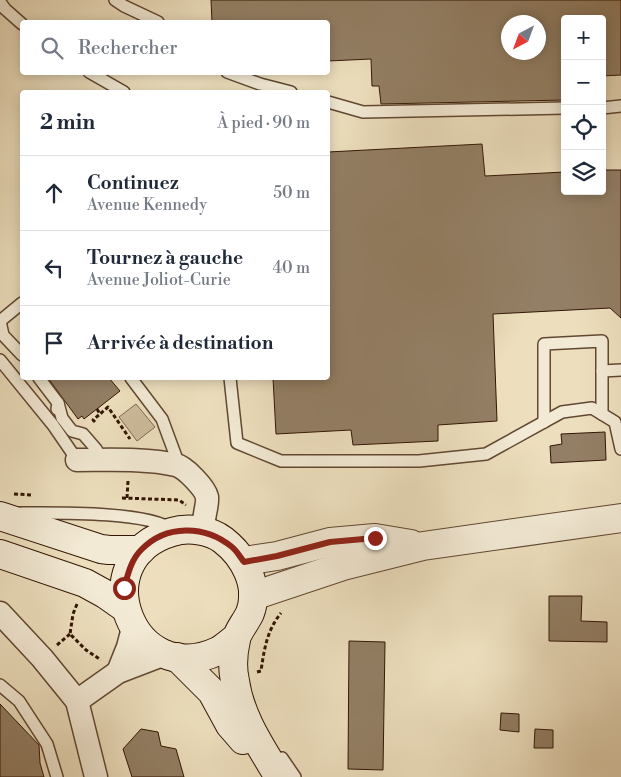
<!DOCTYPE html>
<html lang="fr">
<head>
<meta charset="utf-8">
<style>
  :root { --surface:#fff; --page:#f6f6f7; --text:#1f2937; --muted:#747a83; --line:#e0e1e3 }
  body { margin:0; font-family:"Libre Bodoni",serif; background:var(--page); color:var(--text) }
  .controls { position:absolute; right:15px; top:15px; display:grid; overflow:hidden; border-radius:5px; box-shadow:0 2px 12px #0003 }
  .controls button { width:45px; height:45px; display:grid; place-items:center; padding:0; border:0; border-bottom:1px solid var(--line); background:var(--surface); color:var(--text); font:25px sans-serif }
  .compass { position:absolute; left:501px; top:15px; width:45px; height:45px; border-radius:50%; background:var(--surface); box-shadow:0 2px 12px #0003; rotate:221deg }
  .stop { position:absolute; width:15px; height:15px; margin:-11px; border:4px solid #8f2418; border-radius:50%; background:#fff }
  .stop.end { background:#8f2418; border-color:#fff; box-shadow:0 1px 5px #0008 }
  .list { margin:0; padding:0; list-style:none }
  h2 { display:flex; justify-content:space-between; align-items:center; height:65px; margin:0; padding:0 20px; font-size:21px }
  h2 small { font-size:16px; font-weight:400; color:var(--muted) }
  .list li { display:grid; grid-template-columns:32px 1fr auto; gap:15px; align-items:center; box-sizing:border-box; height:75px; padding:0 20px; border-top:1px solid var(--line) }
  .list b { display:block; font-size:19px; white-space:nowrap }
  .list p { margin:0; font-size:16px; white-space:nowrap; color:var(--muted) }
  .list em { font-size:16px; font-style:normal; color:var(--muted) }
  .icon { flex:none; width:28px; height:28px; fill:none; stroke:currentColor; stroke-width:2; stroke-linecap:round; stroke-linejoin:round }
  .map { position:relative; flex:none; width:621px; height:777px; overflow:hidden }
  .search { position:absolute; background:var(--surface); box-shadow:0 2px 12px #0003; left:20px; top:20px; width:310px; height:55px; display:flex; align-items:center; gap:12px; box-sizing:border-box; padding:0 18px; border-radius:5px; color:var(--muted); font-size:19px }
  .panel { position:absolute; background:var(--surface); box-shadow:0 2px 12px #0003; left:20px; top:90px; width:310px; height:290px; border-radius:5px }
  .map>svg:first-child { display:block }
</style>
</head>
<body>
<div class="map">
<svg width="621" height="777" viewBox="0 0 621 777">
  <rect width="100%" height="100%" fill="#eddfbe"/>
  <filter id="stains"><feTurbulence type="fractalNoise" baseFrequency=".004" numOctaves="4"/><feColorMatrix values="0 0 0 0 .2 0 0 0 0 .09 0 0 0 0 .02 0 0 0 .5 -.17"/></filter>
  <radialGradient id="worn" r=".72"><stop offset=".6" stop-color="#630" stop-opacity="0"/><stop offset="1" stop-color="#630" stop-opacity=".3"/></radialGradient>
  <path fill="#cdbd9e" stroke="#806a51" d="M136,404L155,427L137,441L119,417Z"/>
  <g fill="#937f65" stroke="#321604" fill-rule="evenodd">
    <path d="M211,0H621V75L602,76V19H565V100L381,104L379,86H372L371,59L328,61V22H212ZM508,22H538V52H508Z"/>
    <path d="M482,144L485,176L565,172V191H602V170H621V318L610,308L493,314L497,421L438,425V441L353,445L351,430L276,434L273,378H328V152Z"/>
    <path d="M48,378H109L120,391L84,419L82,416L78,419Z"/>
    <path d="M605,432L606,460L551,463L550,446L562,444L561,434Z"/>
    <path d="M549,596H582L581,621L607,622V642L549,641Z"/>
    <path d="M349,641L385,642L383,770L348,769Z"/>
    <path d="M0,704L39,745L40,763L44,777H0Z"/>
    <path d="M501,713L519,714V732L500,730Z"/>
    <path d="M141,729L158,732L161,746L176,749L184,777H132L123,749Z"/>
    <path d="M535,729L553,730V748H534Z"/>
  </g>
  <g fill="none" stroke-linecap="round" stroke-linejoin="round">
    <g stroke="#614832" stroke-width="14">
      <g id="service">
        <path d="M115,0L124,6L158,22"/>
        <path d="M0,2L5,9L22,24"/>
        <path d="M89,72L124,92"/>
        <path d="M227,72L260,84L291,92"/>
        <path d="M328,102L363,112L565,108"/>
        <path d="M602,108L621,106"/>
        <path d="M22,303L0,321L3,335L22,355"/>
        <path d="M0,360L53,425L77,460"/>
        <path d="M602,371L621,370"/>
        <path d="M39,378L58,403L57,409"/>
        <path d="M131,378L162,419L179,465"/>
        <path d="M230,378L237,443L281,461H419L486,454L562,412L592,408L615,422L621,449"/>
        <path d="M58,403L62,418L72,431L83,434L96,449L102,460"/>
        <path d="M544,422V344L602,341V414"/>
        <path d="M21,513C55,513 148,511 173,530"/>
        <path d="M0,685L19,701L47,744L57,777"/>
        <path d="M282,758L295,777"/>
      </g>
    </g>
    <g stroke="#614832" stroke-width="25">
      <g id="minor">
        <path d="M77,460C107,460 147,458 176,465C185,467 205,488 207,497C208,507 202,518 204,531"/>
        <path d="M0,613L42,658L77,701"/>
        <path d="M118,672L128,647L133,628"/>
        <path d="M96,777L77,701L118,672L165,654"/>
      </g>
    </g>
    <g stroke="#614832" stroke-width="30">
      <g id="tertiary">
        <path d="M244,561L277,556L330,542L375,538L411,544"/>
        <path d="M253,596L343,566L423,546L621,518"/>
      </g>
    </g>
    <g stroke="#321604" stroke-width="30">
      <g id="secondary">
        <path d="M0,516L101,549L109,550H141"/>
        <path d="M0,554L85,583L105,594L125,608"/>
        <path d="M236,638C230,642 224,648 218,651C133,691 81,559 172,532C188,527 210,530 223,540C245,557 260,586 250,613C246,622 237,632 236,640C233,653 232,668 235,681C240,717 261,747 279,777"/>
        <path d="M177,657L212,692L230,725L243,740"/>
      </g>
    </g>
    <g stroke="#321604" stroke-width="3" stroke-dasharray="4 2.5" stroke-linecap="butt">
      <path d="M97,409L100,414L108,407L130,439"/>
      <path d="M95,422L93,420L100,414"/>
      <path d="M14,494L33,495"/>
      <path d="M122,498L179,500L186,505"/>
      <path d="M127,498L128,481"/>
      <path d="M77,604L73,614L70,634L86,650L101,660"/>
      <path d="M57,645L70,634"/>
      <path d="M257,672L261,671C264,650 267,630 281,613"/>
    </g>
    <use href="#service" stroke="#f3ead5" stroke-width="11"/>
    <use href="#minor" stroke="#f3ead5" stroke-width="22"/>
    <use href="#tertiary" stroke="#f3ead5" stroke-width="28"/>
    <use href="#secondary" stroke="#f3ead5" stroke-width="28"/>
  </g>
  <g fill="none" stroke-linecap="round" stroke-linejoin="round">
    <path stroke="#8f2418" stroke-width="6" d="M124,588C128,574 131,560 141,550C166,524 205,525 232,547C237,551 240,557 244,562L277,556L330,542L375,538"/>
  </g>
  <rect width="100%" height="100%" filter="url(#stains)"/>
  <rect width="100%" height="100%" fill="url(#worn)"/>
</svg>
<div class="controls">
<button>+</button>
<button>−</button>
<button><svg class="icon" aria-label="locate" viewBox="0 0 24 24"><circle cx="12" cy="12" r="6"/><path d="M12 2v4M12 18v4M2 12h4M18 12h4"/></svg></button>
<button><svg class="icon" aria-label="layers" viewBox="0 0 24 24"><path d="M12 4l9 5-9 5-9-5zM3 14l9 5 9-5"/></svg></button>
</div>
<svg class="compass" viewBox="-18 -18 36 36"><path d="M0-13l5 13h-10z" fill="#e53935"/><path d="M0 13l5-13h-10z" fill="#747a83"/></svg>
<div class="stop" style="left:124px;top:588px"></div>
<div class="stop end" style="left:375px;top:538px"></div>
<div class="search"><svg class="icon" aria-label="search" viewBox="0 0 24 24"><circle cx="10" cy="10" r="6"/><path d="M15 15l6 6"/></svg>Rechercher</div>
<section class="panel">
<h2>2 min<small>À pied · 90 m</small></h2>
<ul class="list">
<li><svg class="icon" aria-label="ahead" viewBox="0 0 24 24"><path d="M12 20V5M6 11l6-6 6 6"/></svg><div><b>Continuez</b><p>Avenue Kennedy</p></div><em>50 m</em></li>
<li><svg class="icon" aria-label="left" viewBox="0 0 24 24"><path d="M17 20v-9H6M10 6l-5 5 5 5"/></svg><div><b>Tournez à gauche</b><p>Avenue Joliot-Curie</p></div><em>40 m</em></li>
<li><svg class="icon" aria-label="arrive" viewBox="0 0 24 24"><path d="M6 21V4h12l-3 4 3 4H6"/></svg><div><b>Arrivée à destination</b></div></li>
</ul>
</section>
</div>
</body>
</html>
